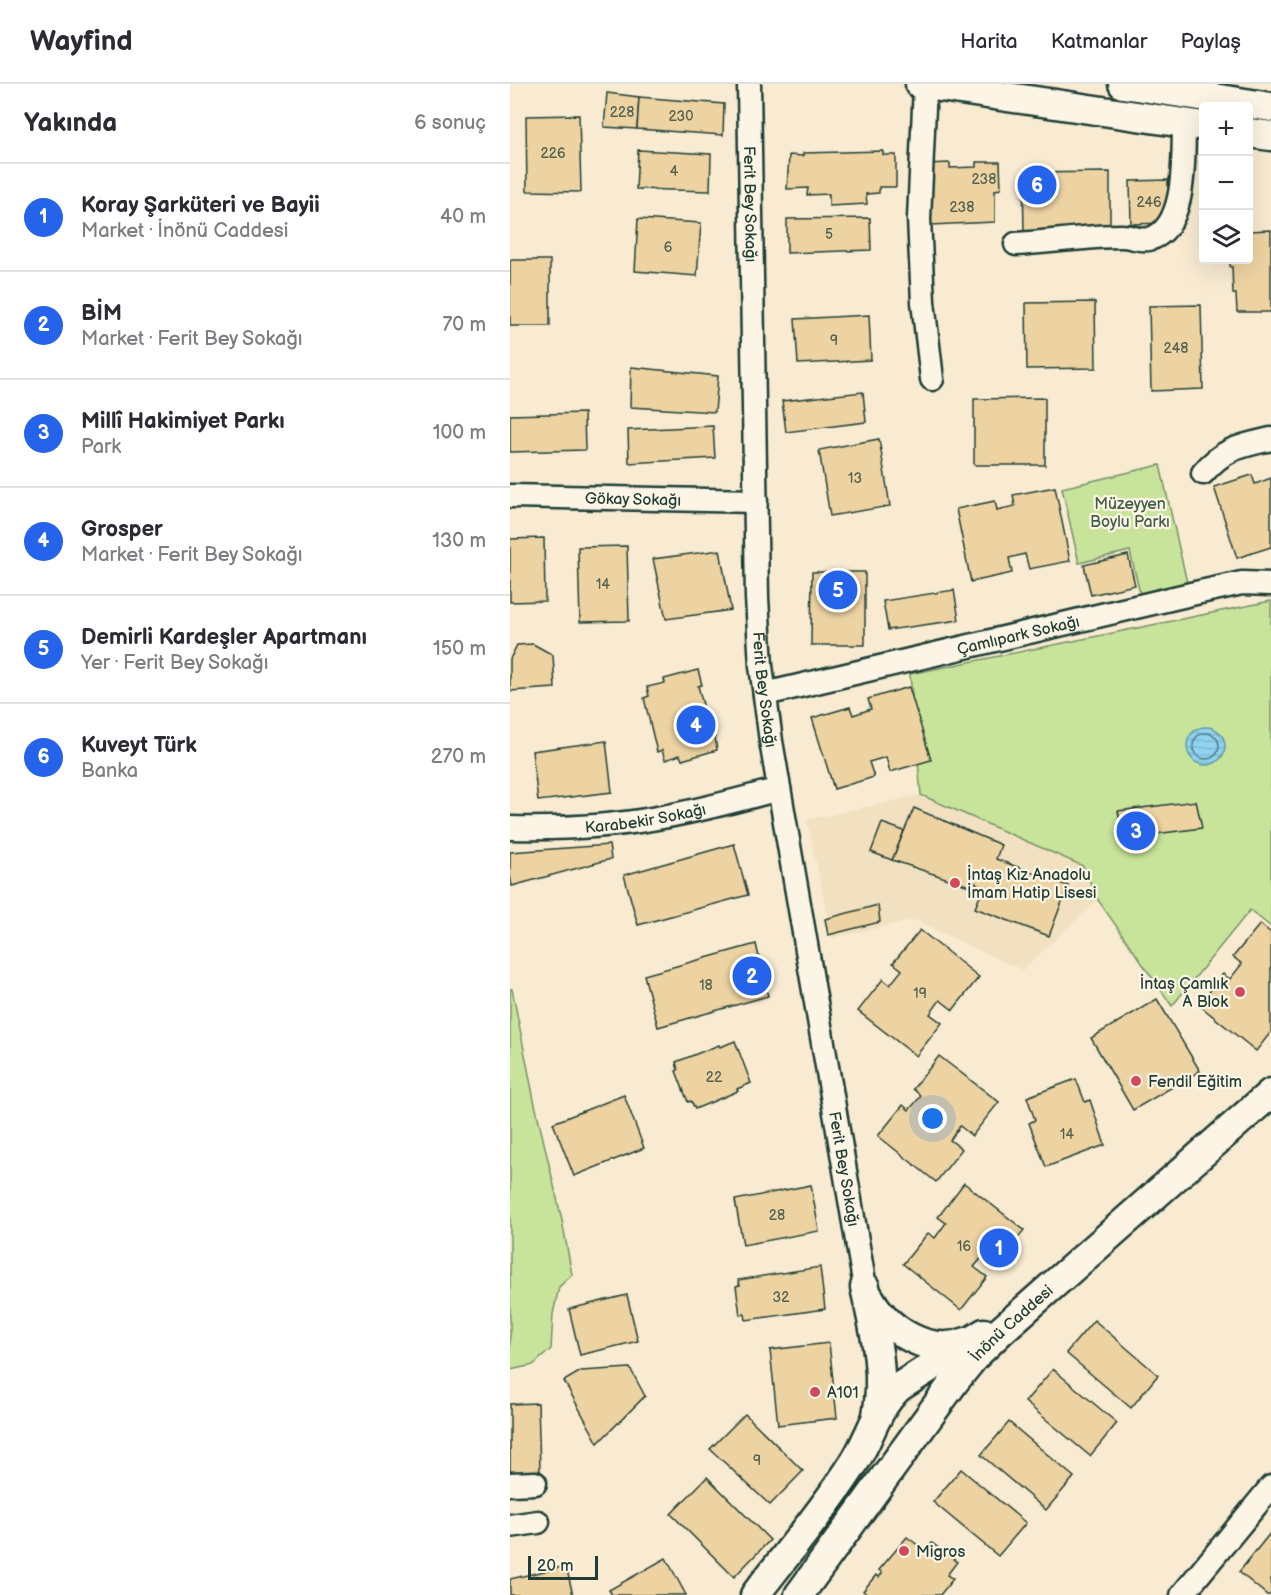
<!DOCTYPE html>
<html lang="tr">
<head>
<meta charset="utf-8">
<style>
  :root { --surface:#fff; --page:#f2f2f3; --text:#2b2b33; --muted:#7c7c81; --line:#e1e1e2; --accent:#2563eb }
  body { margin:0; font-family:"Balsamiq Sans",sans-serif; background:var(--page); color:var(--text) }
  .controls { position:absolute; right:18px; top:18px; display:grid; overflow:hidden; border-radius:6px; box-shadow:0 6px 24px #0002 }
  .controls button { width:54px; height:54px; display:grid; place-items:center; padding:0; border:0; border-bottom:2px solid var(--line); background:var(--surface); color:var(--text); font:30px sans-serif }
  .scale { position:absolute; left:18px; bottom:15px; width:70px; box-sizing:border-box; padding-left:6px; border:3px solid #1f3d34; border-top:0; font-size:16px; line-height:21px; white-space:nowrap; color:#1f3d34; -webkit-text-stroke:4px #fcf5e5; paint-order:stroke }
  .you { position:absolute; left:423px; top:1035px; width:21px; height:21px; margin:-15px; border:4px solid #fff; border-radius:50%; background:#1a73e8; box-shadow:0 0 0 9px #1a73e833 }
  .badge { display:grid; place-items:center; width:39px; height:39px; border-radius:50%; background:var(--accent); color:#fff; font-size:20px; font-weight:700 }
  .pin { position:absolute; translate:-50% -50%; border:3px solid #fff; box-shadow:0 2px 6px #0006 }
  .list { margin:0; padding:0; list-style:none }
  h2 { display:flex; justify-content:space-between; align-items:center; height:78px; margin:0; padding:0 24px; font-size:26px }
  h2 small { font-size:20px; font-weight:400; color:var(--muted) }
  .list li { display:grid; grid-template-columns:39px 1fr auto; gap:18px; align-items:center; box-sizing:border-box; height:108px; padding:0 24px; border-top:2px solid var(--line) }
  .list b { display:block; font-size:22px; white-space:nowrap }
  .list p { margin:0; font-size:20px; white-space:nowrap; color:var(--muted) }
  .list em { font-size:20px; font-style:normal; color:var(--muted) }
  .icon { flex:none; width:33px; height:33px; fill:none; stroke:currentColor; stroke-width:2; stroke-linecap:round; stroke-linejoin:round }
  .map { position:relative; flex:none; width:761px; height:1511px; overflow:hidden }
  header { display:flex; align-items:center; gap:36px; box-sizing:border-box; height:84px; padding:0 30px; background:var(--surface); border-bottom:2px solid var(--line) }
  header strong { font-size:28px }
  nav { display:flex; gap:33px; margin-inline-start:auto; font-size:21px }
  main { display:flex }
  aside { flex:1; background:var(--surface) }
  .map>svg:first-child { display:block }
</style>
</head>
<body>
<header>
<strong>Wayfind</strong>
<nav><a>Harita</a><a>Katmanlar</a><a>Paylaş</a></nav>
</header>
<main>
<aside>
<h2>Yakında<small>6 sonuç</small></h2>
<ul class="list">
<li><span class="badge">1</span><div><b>Koray Şarküteri ve Bayii</b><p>Market · İnönü Caddesi</p></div><em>40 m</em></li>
<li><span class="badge">2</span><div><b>BİM</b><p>Market · Ferit Bey Sokağı</p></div><em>70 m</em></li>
<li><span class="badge">3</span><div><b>Millî Hakimiyet Parkı</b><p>Park</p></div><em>100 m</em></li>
<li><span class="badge">4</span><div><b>Grosper</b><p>Market · Ferit Bey Sokağı</p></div><em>130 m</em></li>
<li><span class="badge">5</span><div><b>Demirli Kardeşler Apartmanı</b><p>Yer · Ferit Bey Sokağı</p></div><em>150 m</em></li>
<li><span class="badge">6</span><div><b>Kuveyt Türk</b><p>Banka</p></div><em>270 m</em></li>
</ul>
</aside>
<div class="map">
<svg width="761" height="1511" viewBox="0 0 761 1511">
  <defs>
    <pattern id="water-rules" width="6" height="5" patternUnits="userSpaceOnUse" patternTransform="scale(1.5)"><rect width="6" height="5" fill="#90d3f1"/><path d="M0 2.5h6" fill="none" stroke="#7cb6cf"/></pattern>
  </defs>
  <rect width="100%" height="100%" fill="#f8ebd1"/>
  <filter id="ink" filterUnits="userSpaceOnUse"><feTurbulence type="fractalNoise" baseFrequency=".0167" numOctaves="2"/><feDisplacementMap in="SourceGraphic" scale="12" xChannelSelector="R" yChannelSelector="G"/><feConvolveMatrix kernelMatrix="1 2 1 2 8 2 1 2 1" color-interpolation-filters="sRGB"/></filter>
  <g filter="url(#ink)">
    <path fill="#f1e1c0" d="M411,711L573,782L588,816L512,886L404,836L322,854L297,736Z"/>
    <g fill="#c8e49b" stroke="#749068" stroke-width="1.5">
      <path d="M650,381L678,503L631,514L620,467L569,479L552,404Z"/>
      <path d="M761,517V843L740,826L662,922L588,816L573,782L411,711L400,590Z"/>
      <path d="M0,905H2L24,1016L52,1136L62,1191L49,1203L43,1230L41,1265L23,1281L0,1286Z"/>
    </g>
    <circle fill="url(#water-rules)" stroke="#6397a5" stroke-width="1.5" cx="696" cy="662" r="19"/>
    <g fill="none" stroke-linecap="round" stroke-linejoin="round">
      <circle stroke="#4c7980" stroke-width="1.5" cx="696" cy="662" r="13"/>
    </g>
    <g fill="#eed3a2" stroke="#1f3d34" stroke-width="1.5">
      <path d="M97,9L129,13L127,45L94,43Z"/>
      <path d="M129,13L214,20L213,51L127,45Z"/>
      <path d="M69,31L71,108L17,107L16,32Z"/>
      <path d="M128,66L201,70L200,107L126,105Z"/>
      <path d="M373,67V71H386V103H369V109L356,110L357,120L319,122V110L297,111L298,104L277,105L279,71L293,72V69Z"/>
      <path d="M466,78H490L491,105L485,106V138L420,141L415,80L440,79V84L466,83Z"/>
      <path d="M600,88V148L514,149L513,89Z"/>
      <path d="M658,96V139L621,140L620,97Z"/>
      <path d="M360,134L361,166L277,169V135Z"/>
      <path d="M128,135L191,139L187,192L125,187Z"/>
      <path d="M761,146V228H727L726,210H723L722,183H720V176H738V147Z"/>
      <rect x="0" y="176" width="40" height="66"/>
      <path d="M585,218L586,284L517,285L516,219Z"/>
      <path d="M691,221L693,305L641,307L639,222Z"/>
      <path d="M359,231L361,276L288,280L285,235Z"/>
      <path d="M121,283L208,292L205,328L120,323Z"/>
      <path d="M353,308L356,338L276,348L272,317Z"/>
      <path d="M535,314V381H464V315Z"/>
      <path d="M74,329L75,366L0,368V331Z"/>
      <path d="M203,342L205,374L119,379L118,346Z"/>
      <path d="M369,355L380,422L320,432L309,366Z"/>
      <path d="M742,391L745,400L761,394V463L727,474L704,403Z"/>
      <path d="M545,403L560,477L519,485L515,470L499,474L502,489L461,498L446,425L485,417L487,426L505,422L503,411Z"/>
      <path d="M34,454L35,517L0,518V455Z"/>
      <path d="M117,462L119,537L70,538L68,463Z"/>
      <path d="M210,466L221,526L156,535L143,475Z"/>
      <path d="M618,471L625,501L581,511L574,481Z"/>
      <path d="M302,488H355V561H301Z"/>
      <path d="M444,506L449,536L378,546L373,517Z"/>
      <path d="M23,560L43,571L45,604L0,607V575L7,561Z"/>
      <path d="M188,586L192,601L188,602L202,654L205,653L207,666L172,676L170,671L155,676L152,666L147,668L134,614L139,612L137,603L155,599L154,595Z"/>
      <path d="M399,603L421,676L380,688L376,673L359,678L364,693L324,705L302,634L340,623L343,631L361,625L358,615Z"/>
      <path d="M96,657L102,708L28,717L22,667Z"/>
      <path d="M686,717L692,744L614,754L608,727Z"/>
      <path d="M404,724L491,761L486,775L558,802L539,852L465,824L473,805L466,799L465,804L382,776Z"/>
      <path d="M372,739L394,747L382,776L361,768Z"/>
      <path d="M224,760L238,811L128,841L114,791Z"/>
      <path d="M99,761L101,775L2,802L0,791V768Z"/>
      <path d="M368,821L370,838L318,851L315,835Z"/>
      <path d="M750,840L761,849V948L746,967L689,921L713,890L720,895L732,880L723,873Z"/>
      <path d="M410,846L469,893L443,926L430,916L420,930L432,939L406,972L348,927L373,895L380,901L392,886L383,879Z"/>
      <path d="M246,860L258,912L148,943L134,891Z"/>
      <path d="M647,915L690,987L623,1026L581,954Z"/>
      <path d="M225,957L241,999L227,1005L228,1007L185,1025L181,1017L178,1018L166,987L168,986L166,978L209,961L210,963Z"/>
      <path d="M429,972L489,1018L462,1052L450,1042L440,1056L452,1065L426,1098L368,1052L393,1021L399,1026L411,1012L403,1005Z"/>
      <path d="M566,995L575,1018L580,1016L595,1061L536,1083L519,1039L525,1036L517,1013Z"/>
      <path d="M114,1011L134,1064L64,1092L43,1039Z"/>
      <path d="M454,1099L514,1146L488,1179L475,1170L464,1183L477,1193L451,1226L393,1180L418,1149L425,1154L436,1139L428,1133Z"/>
      <path d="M301,1101L309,1147L233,1161L225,1116Z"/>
      <path d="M310,1183L315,1225L236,1236L235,1230L230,1231L226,1202L230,1201L228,1196Z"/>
      <path d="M117,1211L128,1257L70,1271L59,1225Z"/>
      <path d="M584,1236L648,1291L621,1324L556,1269Z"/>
      <path d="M319,1259L327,1334L268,1341L260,1266Z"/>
      <path d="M120,1284L135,1312L88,1359L54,1297L71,1287Z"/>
      <path d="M543,1285L607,1339L580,1372L515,1318Z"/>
      <path d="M28,1319L30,1387L0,1388V1320Z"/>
      <path d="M235,1330L293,1387L260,1421L200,1365Z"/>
      <path d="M499,1338L564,1393L536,1426L471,1371Z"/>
      <path d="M451,1385L516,1439L488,1472L423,1418Z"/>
      <path d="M197,1393L260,1456L224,1493L161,1430Z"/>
      <path d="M761,1448V1511H757L729,1488Z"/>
      <path d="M397,1453L416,1467L422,1459L447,1478L437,1491L443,1495L430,1511H358L353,1507L366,1491L369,1493L372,1489L369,1486Z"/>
      <path d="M156,1474L176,1511H102L99,1506Z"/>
      <path d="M56,1482L63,1511H0V1495Z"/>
    </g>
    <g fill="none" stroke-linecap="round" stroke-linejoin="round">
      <g stroke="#1f3d34" stroke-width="27">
        <g id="minor">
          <path id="s1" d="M239,0L247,514L251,582L261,657L355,1203"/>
          <path d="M415,1L409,135L413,218L422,295"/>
          <path d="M506,160C541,158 577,152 612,152C620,152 631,157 639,155C678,145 673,70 674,39"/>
          <path d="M693,389C714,364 731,362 761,355"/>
          <path id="s2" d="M0,412L246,417"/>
          <path id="s3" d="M255,610L681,510L732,499L761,500"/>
          <path id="s4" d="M0,744C49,745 100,743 147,734C188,727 229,716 269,705"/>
          <path d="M0,1400L25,1399"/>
          <path d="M0,1442L28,1438"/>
          <path d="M672,1511L761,1403"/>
        </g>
      </g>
      <g stroke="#1f3d34" stroke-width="33">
        <g id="major">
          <path d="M410,0L694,42"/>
          <path d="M613,0L761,23"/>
          <path d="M738,49L761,52"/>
          <path d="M355,1203C364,1245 376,1287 367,1331"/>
          <path d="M359,1213C377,1246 419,1273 456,1258"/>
          <path d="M245,1511C278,1468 313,1427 342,1382C360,1356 365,1325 389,1303L474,1249"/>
          <path id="s5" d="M289,1511L444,1298L465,1272L492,1246L761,1009"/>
        </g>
      </g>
      <use href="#minor" stroke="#fcf5e5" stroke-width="22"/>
      <use href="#major" stroke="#fcf5e5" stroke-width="28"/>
    </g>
  </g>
  <g fill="#d1495b" stroke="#fcf5e5" stroke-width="2">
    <circle cx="445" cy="799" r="6"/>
    <circle cx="730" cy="908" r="6"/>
    <circle cx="626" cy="997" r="6"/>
    <circle cx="305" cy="1308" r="6"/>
    <circle cx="394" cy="1467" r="6"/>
  </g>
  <g text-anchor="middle" stroke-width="4.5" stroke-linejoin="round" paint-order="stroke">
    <g font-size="14" fill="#536250">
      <text x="112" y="33">228</text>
      <text x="171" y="37">230</text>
      <text x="43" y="74">226</text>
      <text x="164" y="92">4</text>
      <text x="474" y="100">238</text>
      <text x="639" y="123">246</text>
      <text x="452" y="128">238</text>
      <text x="319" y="155">5</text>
      <text x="158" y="168">6</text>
      <text x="324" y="261">9</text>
      <text x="666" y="269">248</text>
      <text x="345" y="399">13</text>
      <text x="93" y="505">14</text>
      <text x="196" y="906">18</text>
      <text x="410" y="914">19</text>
      <text x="204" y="998">22</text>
      <text x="557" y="1055">14</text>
      <text x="267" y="1136">28</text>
      <text x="454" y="1167">16</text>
      <text x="271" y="1218">32</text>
      <text x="247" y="1381">9</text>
    </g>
    <g font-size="16" fill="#1f3d34" stroke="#fcf5e5">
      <text dy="6" stroke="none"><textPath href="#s1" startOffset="120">Ferit Bey Sokağı</textPath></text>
      <text dy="6" stroke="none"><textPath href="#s2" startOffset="123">Gökay Sokağı</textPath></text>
      <text dy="6" stroke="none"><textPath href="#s3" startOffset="260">Çamlıpark Sokağı</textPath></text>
      <text dy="6" stroke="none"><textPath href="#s1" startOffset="606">Ferit Bey Sokağı</textPath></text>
      <text dy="6" stroke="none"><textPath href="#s4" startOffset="136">Karabekir Sokağı</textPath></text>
      <text dy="6" stroke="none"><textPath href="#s1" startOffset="1092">Ferit Bey Sokağı</textPath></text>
      <text dy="6" stroke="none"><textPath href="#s5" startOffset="346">İnönü Caddesi</textPath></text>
    </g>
    <g font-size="16" fill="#415e49" stroke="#fcf5e5">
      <text x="620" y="425">Müzeyyen<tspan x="620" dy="18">Boylu Parkı</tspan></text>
    </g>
    <g font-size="16" fill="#1f3d34" stroke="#fcf5e5" text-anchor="start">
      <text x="457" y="796">İntaş Kız Anadolu<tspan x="457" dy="18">İmam Hatip Lisesi</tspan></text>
      <text x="718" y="905" text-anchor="end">İntaş Çamlık<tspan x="718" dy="18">A Blok</tspan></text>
      <text x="638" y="1003">Fendil Eğitim</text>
      <text x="317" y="1314">A101</text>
      <text x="406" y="1473">Migros</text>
    </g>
  </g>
</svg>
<div class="controls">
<button>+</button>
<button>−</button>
<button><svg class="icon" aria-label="layers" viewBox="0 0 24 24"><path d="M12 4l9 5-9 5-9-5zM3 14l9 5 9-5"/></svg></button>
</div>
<div class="scale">20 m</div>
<div class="you"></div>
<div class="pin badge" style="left:489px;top:1164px">1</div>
<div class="pin badge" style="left:242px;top:892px">2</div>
<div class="pin badge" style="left:626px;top:747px">3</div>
<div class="pin badge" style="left:186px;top:641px">4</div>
<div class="pin badge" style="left:328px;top:506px">5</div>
<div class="pin badge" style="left:527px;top:101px">6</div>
</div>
</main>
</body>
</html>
